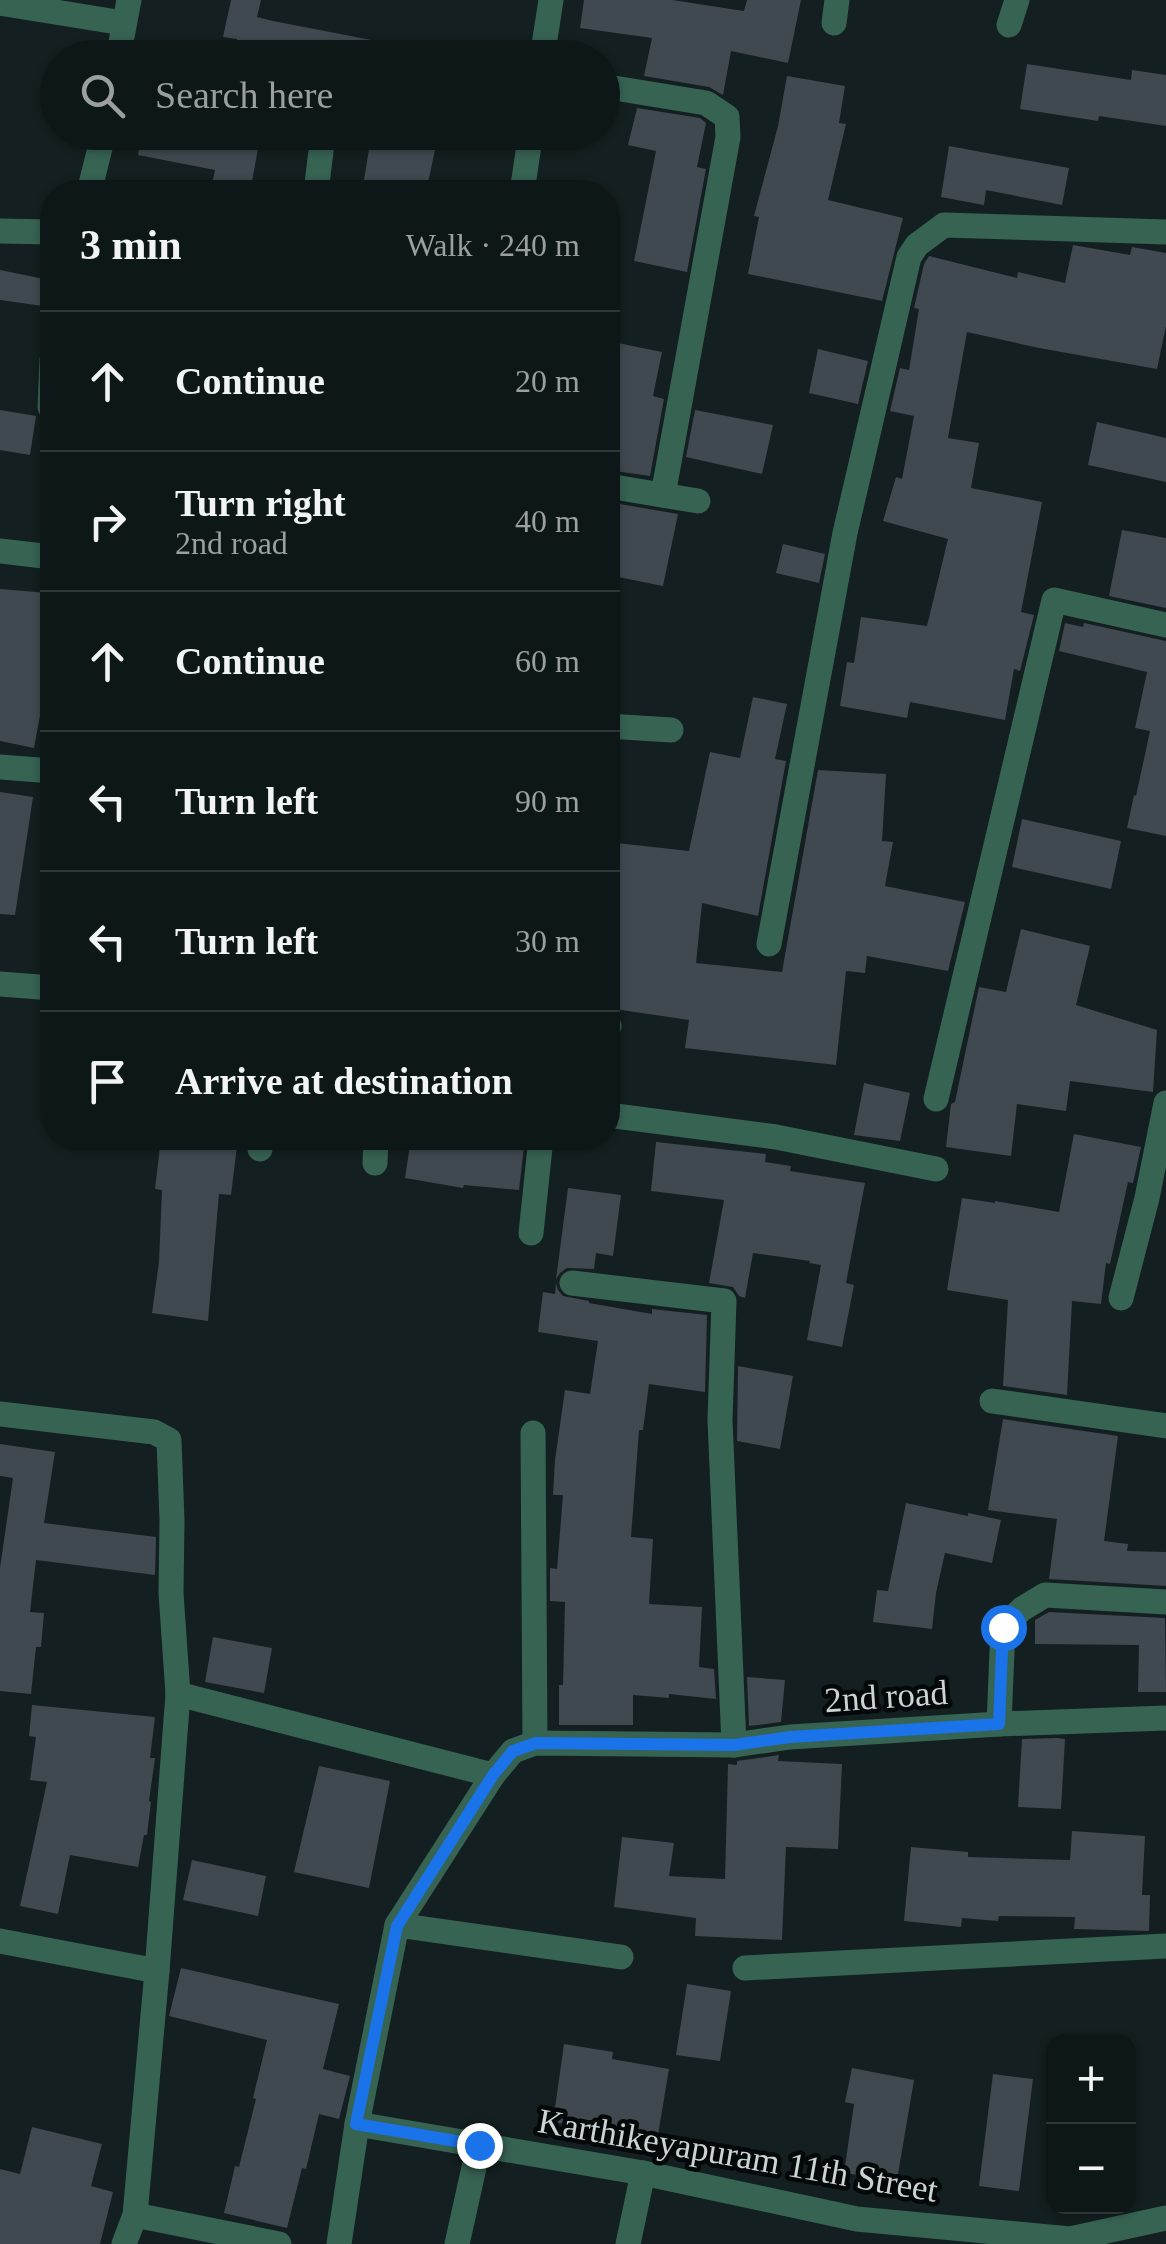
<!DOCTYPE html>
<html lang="en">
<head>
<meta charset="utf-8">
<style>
  :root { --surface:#0e1718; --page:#172021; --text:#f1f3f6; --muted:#9b9fa2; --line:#2e3637 }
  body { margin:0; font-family:Georgia,serif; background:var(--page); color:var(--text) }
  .controls { position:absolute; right:30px; bottom:30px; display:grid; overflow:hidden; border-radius:20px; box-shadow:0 2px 8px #0004 }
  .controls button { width:90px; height:90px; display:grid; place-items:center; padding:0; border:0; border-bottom:2px solid var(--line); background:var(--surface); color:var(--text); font:50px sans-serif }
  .stop { position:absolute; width:30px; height:30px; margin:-22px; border:8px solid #1a73e8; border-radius:50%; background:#fff }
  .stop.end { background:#1a73e8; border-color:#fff; box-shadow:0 2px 10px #0008 }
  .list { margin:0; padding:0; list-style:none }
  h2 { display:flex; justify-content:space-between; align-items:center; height:130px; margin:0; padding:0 40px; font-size:42px }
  h2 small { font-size:32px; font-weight:400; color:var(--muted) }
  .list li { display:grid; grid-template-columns:65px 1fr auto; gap:30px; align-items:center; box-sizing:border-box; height:140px; padding:0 40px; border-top:2px solid var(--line) }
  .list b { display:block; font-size:38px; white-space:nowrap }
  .list p { margin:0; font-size:32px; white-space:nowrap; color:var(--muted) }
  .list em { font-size:32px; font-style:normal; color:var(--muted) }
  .icon { flex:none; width:55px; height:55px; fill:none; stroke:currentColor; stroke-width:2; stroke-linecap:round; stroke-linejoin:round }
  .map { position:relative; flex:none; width:1166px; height:2244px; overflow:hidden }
  .search { position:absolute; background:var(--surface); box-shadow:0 2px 8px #0004; left:40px; top:40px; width:580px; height:110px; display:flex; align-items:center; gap:25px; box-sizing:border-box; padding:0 35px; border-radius:55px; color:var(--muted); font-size:38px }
  .panel { position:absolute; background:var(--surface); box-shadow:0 2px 8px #0004; left:40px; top:180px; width:580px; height:970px; border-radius:40px }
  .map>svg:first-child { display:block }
</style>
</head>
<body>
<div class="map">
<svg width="1166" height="2244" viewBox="0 0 1166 2244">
  <rect width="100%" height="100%" fill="#131f20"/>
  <g fill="#3f494f">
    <path d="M231,0H261L257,17L273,21L397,45L396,58H233L237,39L223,37Z"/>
    <path d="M584,0H672L744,11L747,0H801L788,63L731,51L723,95L709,87L644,76L652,38L580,28Z"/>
    <path d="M1027,64L1131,80L1132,70L1166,75V126L1099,116L1098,121L1020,109Z"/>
    <path d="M787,76L845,86L839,123L846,124L828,200L903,218L882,301L748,274L759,217L754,216L778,126Z"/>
    <path d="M637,108L700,118L706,123L697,167L706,169L687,272L634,261L656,151L628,145Z"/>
    <path d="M142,132H189L207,136L206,139L258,149L250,192L212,184L215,170L138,155Z"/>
    <path d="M371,137L435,150L426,192H362Z"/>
    <path d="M949,146L1069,168L1062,205L986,190L984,205L941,197Z"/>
    <path d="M1073,245L1130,255L1132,247L1166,253V326L1157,369L1039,348L967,332L948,438L979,443L971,488L1042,502L1021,612L1034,615L1020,671L1014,669L1005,720L910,702L907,718L840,706L847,662L854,663L861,617L927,626L948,539L883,521L896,477L902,479L914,416L890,411L900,368L909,370L919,309L914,308L924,264L929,256L1017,278L1018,272L1065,283Z"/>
    <path d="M0,270L49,280L43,306L0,300Z"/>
    <path d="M608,341L662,352L653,396L664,399L650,476L608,470Z"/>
    <path d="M818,349L868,361L858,404L809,393Z"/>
    <path d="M0,410L36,416L30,455L0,450Z"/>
    <path d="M695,410L773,425L762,474L686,457Z"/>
    <path d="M1097,422L1166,438V482L1088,465Z"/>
    <path d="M608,502L678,514L663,586L608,575Z"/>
    <path d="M1122,530L1166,538V608L1109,596Z"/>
    <path d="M783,544L825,554L819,583L776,573Z"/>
    <path d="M0,589L48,593L41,672L48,673L34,748L0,741Z"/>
    <path d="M1065,623L1083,627L1084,623L1166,641V836L1127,828L1134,795L1136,796L1150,731L1135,728L1147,672L1059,651Z"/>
    <path d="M753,697L787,704L775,759L786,761L758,916L702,903L696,963L782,972L818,770L886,774L882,841L893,842L885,886L965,902L948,971L867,956L865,973L846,971L836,1065L685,1048L689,1020L608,1008V842L689,851L710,752L740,758Z"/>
    <path d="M0,792L33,797L15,915L0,914Z"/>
    <path d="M1022,819L1121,841L1111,889L1012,867Z"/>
    <path d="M1021,929L1090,946L1076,1005L1157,1030L1153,1092L1070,1081L1066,1111L1017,1104L1011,1156L946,1147L951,1104L955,1102L979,987L1006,992Z"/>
    <path d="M864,1083L910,1093L900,1141L854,1135Z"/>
    <path d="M1074,1134L1141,1147L1133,1183L1128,1182L1110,1264L1106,1263L1101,1304L1072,1301L1067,1395L1003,1386L1008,1300L947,1290L962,1198L995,1203V1201L1059,1212Z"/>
    <path d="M161,1138H238L231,1195L219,1194L208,1321L152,1313L159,1262L162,1190L155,1189Z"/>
    <path d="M411,1138H525L519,1190L464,1185L463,1188L405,1178Z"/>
    <path d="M656,1142L766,1154L765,1162L791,1166L790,1171L865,1183L846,1283L854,1285L842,1347L807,1340L821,1265L809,1263L810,1261L753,1253L745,1298L739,1296L733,1287L709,1283L724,1200L651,1191Z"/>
    <path d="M568,1188L621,1195L613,1256L596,1253L594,1269L567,1268L560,1273L556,1279Z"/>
    <path d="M556,1283L558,1290L563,1296L589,1301V1303L652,1314V1309L707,1315L705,1392L649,1384L643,1430H639L631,1537L653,1539L649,1604L702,1607L699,1667L714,1669L716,1699L669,1694V1698L633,1695V1725H559V1685H563L565,1602L550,1601V1568L557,1569L563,1495H553L555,1460L565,1390L590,1394L598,1341L538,1332L543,1292L555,1294Z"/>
    <path d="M738,1366L793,1376L780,1449L737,1441Z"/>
    <path d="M1003,1419L1118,1436L1104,1541L1128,1544L1127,1551L1166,1552V1586L1049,1579L1057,1519L988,1510Z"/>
    <path d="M0,1444L55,1452L44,1523L156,1537L155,1575L36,1560L30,1612L44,1613L41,1647H36L31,1694L0,1691V1568L13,1478L0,1476Z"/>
    <path d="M906,1503L968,1516V1513L1001,1520L992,1563L945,1553L936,1593L932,1629L873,1622L877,1590L888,1591Z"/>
    <path d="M1049,1612L1165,1618L1166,1692H1138L1139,1645L1035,1644V1620Z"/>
    <path d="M213,1637L272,1648L264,1693L205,1682Z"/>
    <path d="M747,1677L785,1680L781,1722L749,1726Z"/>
    <path d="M32,1705L155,1717L150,1758H155L149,1801L151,1802L147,1835H144L138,1867L70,1855L58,1914L20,1906L47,1782L30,1780L36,1737L29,1736Z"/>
    <path d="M1057,1738L1065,1739L1061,1809L1018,1807L1022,1739Z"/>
    <path d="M779,1755L778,1761L842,1764L838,1849L786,1847L782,1940L695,1936L696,1918L614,1907L622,1837L674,1843L669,1876L725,1879L728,1764L737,1765V1761Z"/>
    <path d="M319,1766L390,1781L369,1888L294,1872Z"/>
    <path d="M1072,1831L1145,1836L1142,1895H1150L1149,1931L1074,1929L1075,1917L999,1916L998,1921L962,1918L961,1927L904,1921L911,1847L968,1852V1857L1070,1860Z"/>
    <path d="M192,1860L266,1876L258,1916L183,1900Z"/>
    <path d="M181,1968L339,2004L323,2069L350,2076L339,2119L319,2114L306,2169L302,2168L287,2228L224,2213L235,2166L239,2167L256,2099L253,2098L267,2040L169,2016Z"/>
    <path d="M687,1984L731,1991L720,2061L676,2055Z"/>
    <path d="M564,2044L613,2052L612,2059L669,2069L657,2141L611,2133L612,2131L553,2122Z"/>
    <path d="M852,2068L914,2080L897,2180L844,2173L854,2104L845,2102Z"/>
    <path d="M993,2074L1033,2079L1019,2191L979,2186Z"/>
    <path d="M32,2127L102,2144L91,2186L113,2192L100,2244H0V2169L20,2174Z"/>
  </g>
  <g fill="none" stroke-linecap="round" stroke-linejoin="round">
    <g stroke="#376353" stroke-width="25">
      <path d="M0,3L123,23"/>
      <path d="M834,23L837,0"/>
      <path d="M1009,25L1017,0"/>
      <path d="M118,58L129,0"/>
      <path d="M542,58L551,0"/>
      <path d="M602,86L706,103L727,117L728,137L663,495"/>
      <path d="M311,132L322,143L316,192"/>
      <path d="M89,192L104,132"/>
      <path d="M522,192L531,132"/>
      <path d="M0,231L52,232"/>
      <path d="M50,407L52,360"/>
      <path d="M608,486L698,501"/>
      <path d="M0,551L52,557"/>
      <path d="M608,726L671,730"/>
      <path d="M0,767L52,771"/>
      <path d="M769,944L845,533L909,257L917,245L944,225L1166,232"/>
      <path d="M0,984L52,988"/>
      <path d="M608,1026H609"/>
      <path d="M936,1099L1054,600L1166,625"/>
      <path d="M608,1115L776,1137L936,1169"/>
      <path d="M260,1149V1138"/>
      <path d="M375,1163L376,1138"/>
      <path d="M531,1233L541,1138"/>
      <path d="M572,1283L724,1301L720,1420L734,1745"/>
      <path d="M1121,1298L1147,1198L1166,1103"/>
      <path d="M992,1401L1166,1426"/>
      <path d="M0,1414L154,1432L169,1440L172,1521L171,1593L178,1694L493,1775"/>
      <path d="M533,1433L535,1743"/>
      <path d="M999,1724L1003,1627L1022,1609L1045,1595L1166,1602"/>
      <path d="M397,1925L621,1957"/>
      <path d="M0,1941L157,1971"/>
      <path d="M745,1968L1166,1946"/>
      <path d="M357,2124L643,2173L857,2219L1070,2239L1166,2218"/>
      <path d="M135,2215L279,2244"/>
      <path d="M124,2244L135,2215L157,1971L178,1694"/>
      <path d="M339,2244L357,2124L397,1925L493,1775L513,1751L535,1743L734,1745L790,1737L999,1724L1166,1718"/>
      <path d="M457,2244L479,2145"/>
      <path d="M628,2244L643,2173"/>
    </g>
  </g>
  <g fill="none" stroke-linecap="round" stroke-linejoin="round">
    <path stroke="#1a73e8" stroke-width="12" d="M479,2145L356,2124L397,1926L493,1775L513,1751L536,1743L734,1745L790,1737L999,1724L1003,1627"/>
  </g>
  <g text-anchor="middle" stroke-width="9" stroke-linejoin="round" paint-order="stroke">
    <g font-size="35" fill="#ccd3d4" stroke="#040808">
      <text transform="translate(886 1696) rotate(-4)" y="12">2nd road</text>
      <text transform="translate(738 2155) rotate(10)" y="12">Karthikeyapuram 11th Street</text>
    </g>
  </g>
</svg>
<div class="controls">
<button>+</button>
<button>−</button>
</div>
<div class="stop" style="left:1003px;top:1627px"></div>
<div class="stop end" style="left:479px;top:2145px"></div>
<div class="search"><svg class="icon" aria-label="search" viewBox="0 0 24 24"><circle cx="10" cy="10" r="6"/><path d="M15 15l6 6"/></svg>Search here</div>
<section class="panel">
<h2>3 min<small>Walk · 240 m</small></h2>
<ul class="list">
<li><svg class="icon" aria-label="ahead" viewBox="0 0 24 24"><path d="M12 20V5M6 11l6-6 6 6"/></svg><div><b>Continue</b></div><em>20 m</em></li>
<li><svg class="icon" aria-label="right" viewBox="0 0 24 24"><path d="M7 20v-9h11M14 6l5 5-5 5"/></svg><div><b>Turn right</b><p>2nd road</p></div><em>40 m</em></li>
<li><svg class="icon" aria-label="ahead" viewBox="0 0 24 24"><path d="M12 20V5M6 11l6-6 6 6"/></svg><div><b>Continue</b></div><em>60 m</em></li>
<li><svg class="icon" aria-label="left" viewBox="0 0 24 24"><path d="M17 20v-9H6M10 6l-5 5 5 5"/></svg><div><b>Turn left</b></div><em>90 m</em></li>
<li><svg class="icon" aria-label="left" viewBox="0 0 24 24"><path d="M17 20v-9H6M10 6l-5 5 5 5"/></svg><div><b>Turn left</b></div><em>30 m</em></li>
<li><svg class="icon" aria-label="arrive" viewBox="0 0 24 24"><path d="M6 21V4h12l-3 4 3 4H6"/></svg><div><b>Arrive at destination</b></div></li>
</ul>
</section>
</div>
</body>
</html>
